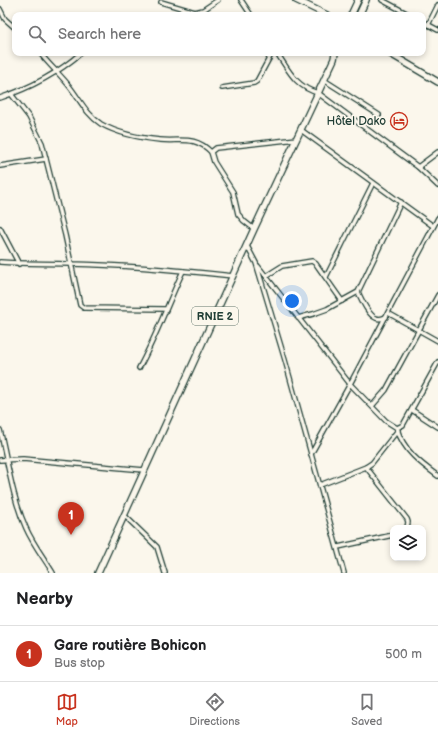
<!DOCTYPE html>
<html lang="en">
<head>
<meta charset="utf-8">
<style>
  :root { --surface:#fff; --page:#f6f6f6; --text:#202124; --muted:#757577; --line:#e0e0e0; --accent:#c8321e }
  body { margin:0; font-family:"Balsamiq Sans",sans-serif; background:var(--page); color:var(--text) }
  .controls { position:absolute; right:12px; bottom:12px; display:grid; overflow:hidden; border-radius:8px; box-shadow:0 2px 6px #0003 }
  .controls button { width:36px; height:36px; display:grid; place-items:center; padding:0; border:0; border-bottom:1px solid var(--line); background:var(--surface); color:var(--text); font:20px sans-serif }
  .you { position:absolute; left:292px; top:301px; width:14px; height:14px; margin:-10px; border:3px solid #fff; border-radius:50%; background:#1a73e8; box-shadow:0 0 0 6px #1a73e833 }
  .badge { display:grid; place-items:center; width:26px; height:26px; border-radius:50%; background:var(--accent); color:#fff; font-size:13px; font-weight:700 }
  .pin { position:absolute; translate:-50% -33px; filter:drop-shadow(0 1px 2px #0008) }
  .pin::after { content:''; position:absolute; top:21px; width:14px; height:12px; background:inherit; clip-path:polygon(0 0,100% 0,50% 100%) }
  .list { margin:0; padding:0; list-style:none }
  h2 { display:flex; justify-content:space-between; align-items:center; height:52px; margin:0; padding:0 16px; font-size:17px }
  h2 small { font-size:13px; font-weight:400; color:var(--muted) }
  .list li { display:grid; grid-template-columns:26px 1fr auto; gap:12px; align-items:center; box-sizing:border-box; height:56px; padding:0 16px; border-top:1px solid var(--line) }
  .list b { display:block; font-size:15px; white-space:nowrap }
  .list p { margin:0; font-size:13px; white-space:nowrap; color:var(--muted) }
  .list em { font-size:13px; font-style:normal; color:var(--muted) }
  .icon { flex:none; width:22px; height:22px; fill:none; stroke:currentColor; stroke-width:2; stroke-linecap:round; stroke-linejoin:round }
  .map { position:relative; flex:none; width:438px; height:573px; overflow:hidden }
  .search { position:absolute; background:var(--surface); box-shadow:0 2px 6px #0003; left:12px; right:12px; top:12px; height:44px; display:flex; align-items:center; gap:10px; box-sizing:border-box; padding:0 14px; border-radius:8px; color:var(--muted); font-size:15px }
  .sheet { height:108px; background:var(--surface) }
  nav { display:flex; justify-content:space-around; align-items:center; box-sizing:border-box; height:56px; border-top:1px solid var(--line); background:var(--surface); font-size:11px; color:var(--muted) }
  nav a { display:grid; justify-items:center; gap:2px }
  nav .on { color:var(--accent) }
  .map>svg:first-child { display:block }
</style>
</head>
<body>
<div class="map">
<svg width="438" height="573" viewBox="0 0 438 573">
  <rect width="100%" height="100%" fill="#fbf7ec"/>
  <filter id="ink" filterUnits="userSpaceOnUse"><feTurbulence type="fractalNoise" baseFrequency=".025" numOctaves="2"/><feDisplacementMap in="SourceGraphic" scale="8" xChannelSelector="R" yChannelSelector="G"/><feConvolveMatrix kernelMatrix="1 2 1 2 8 2 1 2 1" color-interpolation-filters="sRGB"/></filter>
  <g filter="url(#ink)">
    <g fill="none" stroke-linecap="round" stroke-linejoin="round">
      <g stroke="#1f3d34" stroke-width="6">
        <g id="minor">
          <path d="M241,0L251,15"/>
          <path d="M382,0L410,15"/>
          <path d="M161,2L195,12L203,10L218,0"/>
          <path d="M0,9L5,19L15,28"/>
          <path d="M423,22L438,30"/>
          <path d="M428,25L438,5"/>
          <path d="M40,53C49,65 61,75 70,87C80,100 87,115 101,124C119,134 140,138 160,140C181,142 194,135 211,152"/>
          <path d="M277,53C289,71 296,87 318,93L418,167L438,186"/>
          <path d="M324,80L379,115"/>
          <path d="M222,88L254,83L257,81L272,53"/>
          <path d="M11,94L29,117L42,143L65,235L80,305L84,308L165,309"/>
          <path d="M0,98C30,88 57,74 81,53"/>
          <path d="M301,130L433,226"/>
          <path d="M0,166L46,159"/>
          <path d="M418,167L438,152"/>
          <path d="M0,228L19,264"/>
          <path d="M254,229L244,221L238,214L233,192L214,162L211,152L216,148L297,139"/>
          <path d="M247,246L256,263L285,360L344,573"/>
          <path d="M0,262C24,264 47,263 71,264C125,265 179,270 233,276"/>
          <path d="M258,266L350,384L386,421L397,428L403,425L438,362"/>
          <path d="M266,276L282,266L312,261L316,264L342,301"/>
          <path d="M326,277L373,183"/>
          <path d="M358,292C362,300 368,315 376,318C380,320 383,318 386,317"/>
          <path d="M388,313L438,341"/>
          <path d="M298,318L313,314L327,309L358,292L401,202"/>
          <path d="M139,368C156,337 168,303 183,271"/>
          <path d="M372,406L386,390L438,295"/>
          <path d="M412,410L438,427"/>
          <path d="M397,429C404,451 420,463 438,476"/>
          <path d="M0,430C8,463 12,497 26,528C33,544 44,558 53,573"/>
          <path d="M311,454L350,384L438,218"/>
          <path d="M0,460L23,459L144,470"/>
          <path d="M366,467L407,519L408,522L407,528"/>
          <path d="M320,485L366,467L372,463L398,430"/>
          <path d="M124,515L157,547L165,573"/>
          <path d="M338,547L393,535"/>
        </g>
      </g>
      <g stroke="#1f3d34" stroke-width="8">
        <g id="primary">
          <path d="M296,0L327,15"/>
          <path d="M389,53L438,82"/>
        </g>
      </g>
      <g stroke="#1f3d34" stroke-width="8">
        <g id="trunk">
          <path d="M351,15L358,0"/>
          <path d="M359,15L366,0"/>
          <path d="M98,573L254,229L334,59L335,53"/>
        </g>
      </g>
      <use href="#minor" stroke="#fbf7ec" stroke-width="3.5"/>
      <use href="#primary" stroke="#fbf7ec" stroke-width="5.5"/>
      <use href="#trunk" stroke="#fbf7ec" stroke-width="5.5"/>
    </g>
  </g>
  <defs>
    <g id="hotel-ring" transform="scale(0.9)"><circle r="9.5" fill="#fbf7ec" stroke="#c8321e" stroke-width="1.5"/><path d="M-6-4.5h1.5V1H6V5H4.5V3h-9V5H-6ZM-4 0a1.8 1.8 0 1 1 3.6 0ZM.5 0V-2.5h3Q6-2.5 6 0Z" fill="#c8321e"/></g>
  </defs>
  <g fill-rule="evenodd">
    <use href="#hotel-ring" x="399" y="121"/>
  </g>
  <g text-anchor="middle" stroke-width="3.5" stroke-linejoin="round" paint-order="stroke">
    <rect fill="#fbf7ec" stroke="#61756b" stroke-width="1" x="192" y="307" width="46" height="18" rx="3"/>
    <g font-size="11" font-weight="bold" fill="#1f3d34">
      <text x="215" y="320">RNIE 2</text>
    </g>
    <g font-size="12" fill="#1f3d34" stroke="#fbf7ec" text-anchor="end">
      <text x="386" y="125">Hôtel Dako</text>
    </g>
  </g>
</svg>
<div class="controls">
<button><svg class="icon" aria-label="layers" viewBox="0 0 24 24"><path d="M12 4l9 5-9 5-9-5zM3 14l9 5 9-5"/></svg></button>
</div>
<div class="you"></div>
<div class="pin badge" style="left:71px;top:535px">1</div>
<div class="search"><svg class="icon" aria-label="search" viewBox="0 0 24 24"><circle cx="10" cy="10" r="6"/><path d="M15 15l6 6"/></svg>Search here</div>
</div>
<section class="sheet">
<h2>Nearby<small></small></h2>
<ul class="list">
<li><span class="badge">1</span><div><b>Gare routière Bohicon</b><p>Bus stop</p></div><em>500 m</em></li>
</ul>
</section>
<nav>
<a class="on"><svg class="icon" aria-label="map" viewBox="0 0 24 24"><path d="M3 6l6-2 6 2 6-2v14l-6 2-6-2-6 2zM9 4v14M15 6v14"/></svg>Map</a>
<a><svg class="icon" aria-label="directions" viewBox="0 0 24 24"><path d="M12 3l9 9-9 9-9-9zM9 14v-3h6M13 9l2 2-2 2"/></svg>Directions</a>
<a><svg class="icon" aria-label="saved" viewBox="0 0 24 24"><path d="M7 4h10v16l-5-4-5 4z"/></svg>Saved</a>
</nav>
</body>
</html>
